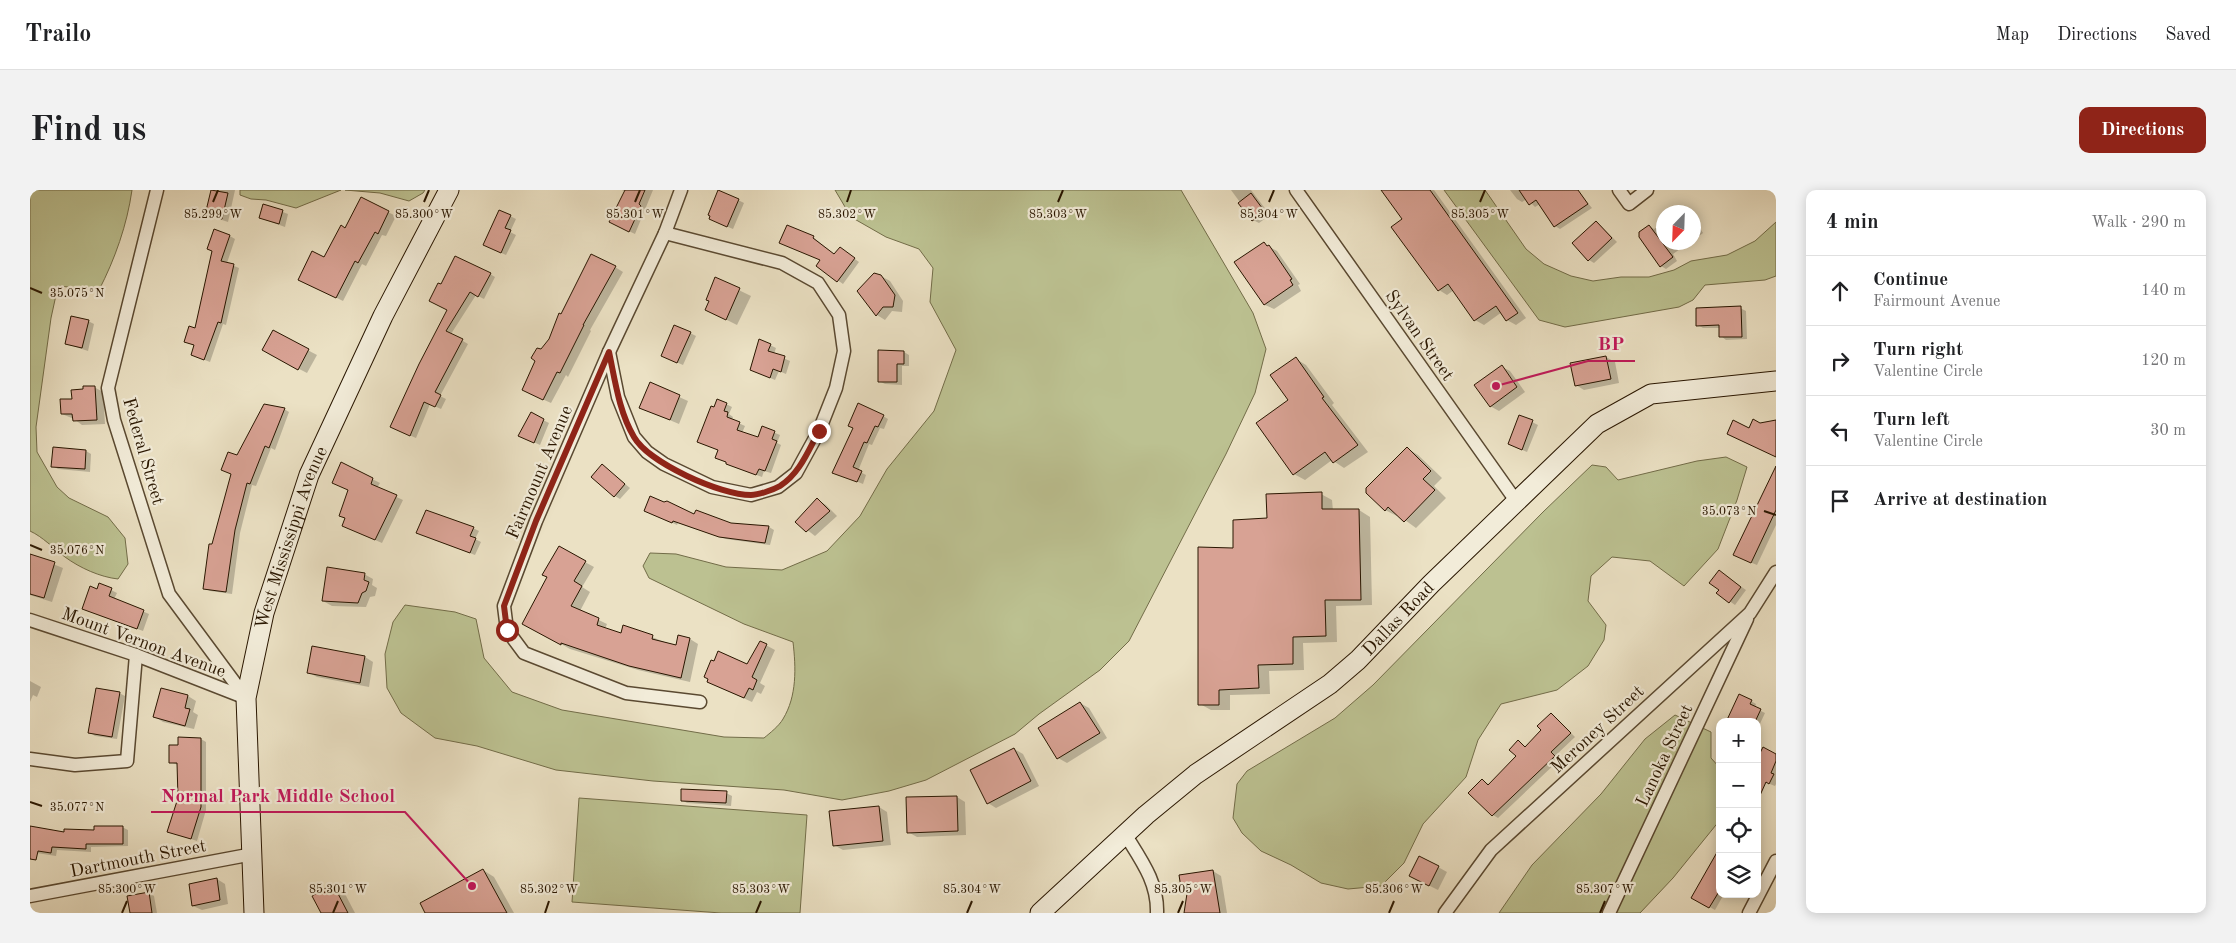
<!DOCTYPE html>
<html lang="en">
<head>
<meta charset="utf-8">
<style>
  :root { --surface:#fff; --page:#f2f2f2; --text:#202124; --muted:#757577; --line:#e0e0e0; --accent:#8f2418 }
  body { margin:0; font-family:"Old Standard TT",serif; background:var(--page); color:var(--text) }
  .controls { position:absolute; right:15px; bottom:15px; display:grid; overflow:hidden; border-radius:10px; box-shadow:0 2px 12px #0003 }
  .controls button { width:45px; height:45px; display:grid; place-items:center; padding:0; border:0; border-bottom:1px solid var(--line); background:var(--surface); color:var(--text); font:25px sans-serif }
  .compass { position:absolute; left:1626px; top:15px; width:45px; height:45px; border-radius:50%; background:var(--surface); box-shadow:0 2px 12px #0003; rotate:203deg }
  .stop { position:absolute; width:15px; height:15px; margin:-11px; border:4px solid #8f2418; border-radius:50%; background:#fff }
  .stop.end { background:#8f2418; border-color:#fff; box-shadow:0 1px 5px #0008 }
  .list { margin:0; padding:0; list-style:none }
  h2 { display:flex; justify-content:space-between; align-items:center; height:65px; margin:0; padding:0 20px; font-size:21px }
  h2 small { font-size:16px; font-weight:400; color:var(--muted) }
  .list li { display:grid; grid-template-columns:32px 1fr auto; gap:15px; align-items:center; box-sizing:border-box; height:70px; padding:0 20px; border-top:1px solid var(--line) }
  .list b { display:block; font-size:19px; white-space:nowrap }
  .list p { margin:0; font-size:16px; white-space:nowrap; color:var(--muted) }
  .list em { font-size:16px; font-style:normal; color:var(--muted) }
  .icon { flex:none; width:28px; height:28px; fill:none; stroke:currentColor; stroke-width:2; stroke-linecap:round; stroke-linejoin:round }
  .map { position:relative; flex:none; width:1746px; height:723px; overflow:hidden; border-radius:10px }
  header { display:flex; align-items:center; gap:30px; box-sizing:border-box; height:70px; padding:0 25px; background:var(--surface); border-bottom:1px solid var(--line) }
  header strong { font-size:24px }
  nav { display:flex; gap:28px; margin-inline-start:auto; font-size:18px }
  .intro { display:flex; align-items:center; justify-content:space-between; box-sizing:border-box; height:120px; padding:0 30px }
  h1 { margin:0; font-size:35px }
  .button { padding:12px 22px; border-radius:10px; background:var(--accent); color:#fff; font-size:18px; font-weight:700 }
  main { display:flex; gap:30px; padding:0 30px }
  aside { flex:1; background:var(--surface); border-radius:10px; box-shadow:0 2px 12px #0003 }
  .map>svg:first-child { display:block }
</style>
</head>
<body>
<header>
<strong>Trailo</strong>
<nav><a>Map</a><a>Directions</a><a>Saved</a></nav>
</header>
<div class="intro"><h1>Find us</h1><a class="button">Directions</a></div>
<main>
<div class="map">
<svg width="1746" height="723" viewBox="0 0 1746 723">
  <rect width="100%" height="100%" fill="#ebe1c4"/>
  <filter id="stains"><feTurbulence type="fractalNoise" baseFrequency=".004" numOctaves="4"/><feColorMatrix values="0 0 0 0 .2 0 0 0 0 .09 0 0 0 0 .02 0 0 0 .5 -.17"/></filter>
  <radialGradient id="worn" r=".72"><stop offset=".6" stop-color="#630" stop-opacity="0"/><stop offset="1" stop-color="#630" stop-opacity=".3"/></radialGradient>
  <g fill="#bcc191" stroke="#726c48">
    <path d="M0,0H102C97,35 85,69 69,100L28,96L21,128L6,237L7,262L27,297L39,308L78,327L95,348L98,374L88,389C70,387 50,378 35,367C23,358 13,347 0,341Z"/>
    <path d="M210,0H311L266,18L236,10L221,9L210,5Z"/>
    <path d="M315,0H395L393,3L379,11L350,3Z"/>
    <path d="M805,0H1151L1223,123L1236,159L1225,203L1196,264L1099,451L1070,480L1009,524L985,544L896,590L859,601L812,610L754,600L623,591L526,580L447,556L405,548L371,523L357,498L355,464L363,432L375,415L425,422L446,429L454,468L482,502L532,520L694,547L734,548C740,543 749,536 753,529C767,506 766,478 763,452L714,434L619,388L613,376L620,363L646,364L696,377L752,380L797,361L830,326L857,279L904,221L926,160L900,112L903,78L889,59L856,47L821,27Z"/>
    <path d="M1414,0H1455L1496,59L1514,74L1541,86L1563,91L1591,87H1619L1644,80L1661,71L1697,65L1725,51L1746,32V86L1735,90L1675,95L1663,110L1649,117L1535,137L1509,130Z"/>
    <path d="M1696,267L1717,277L1707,310L1688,359L1654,396L1620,371L1582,367L1561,386L1558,411L1576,435L1574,450L1558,476L1527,500L1471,514L1448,550L1436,587L1393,634L1374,673L1351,696L1318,699L1291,693L1261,675L1231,661L1212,643L1203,628L1207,594L1217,581L1305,528L1343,495L1513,322L1562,275L1576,277L1588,290L1667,271Z"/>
    <path d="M1645,525L1681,542V568L1690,578V630L1643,688L1610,723H1469L1502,675L1571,604L1615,549Z"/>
    <path d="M549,608L777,625L770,723H691L542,712Z"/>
  </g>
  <g fill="#0003">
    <path d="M188,0H205L198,32L177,25Z"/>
    <path d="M592,0H623L605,44L586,35L595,2Z"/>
    <path d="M1201,0H1221L1240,25L1229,33L1223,30Z"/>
    <path d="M1353,0H1404L1496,128L1486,135L1477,130L1472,122L1454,135L1445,130L1424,100L1417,105L1409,100L1374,29Z"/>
    <path d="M1480,0H1547L1562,18L1530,39L1525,36L1510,14L1505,17L1497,9L1492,12L1487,9Z"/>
    <path d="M331,9L366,26L356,46L352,45L336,76L332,74L313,111L277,93L316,40Z"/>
    <path d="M708,10L714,13L703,39L686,32Z"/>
    <path d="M234,15L258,24L255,37L230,28Z"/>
    <path d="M1653,19L1659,22H1648Z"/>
    <path d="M470,21L486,29L480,42L486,45L476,65L460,58Z"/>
    <path d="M1664,29L1673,43L1664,50Z"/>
    <path d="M1567,32L1587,52L1564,73L1559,70Z"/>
    <path d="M1634,33V52H1660L1643,64L1647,71L1636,79L1631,76L1619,36L1624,39Z"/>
    <path d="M200,46L205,49L197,73L209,78L196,135L193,134L180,172L162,165L165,156L155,151L166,139Z"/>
    <path d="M783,47L805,65L815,62L829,72L813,94L788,76L791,70L756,55Z"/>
    <path d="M1234,54L1247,61L1270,94L1268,95L1271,101L1244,119L1235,115L1206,73Z"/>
    <path d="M585,77L593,82L560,140L561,141L538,187L536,185L521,213L501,204L512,160L520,150L532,126Z"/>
    <path d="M460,84L465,87L454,109L446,105L421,144L438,154L410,206L416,209L411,219L400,214L386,248L367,240L418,120Z"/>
    <path d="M851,86L860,91L873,111L872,122L862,121L855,130L847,125L829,101Z"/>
    <path d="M686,89L721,106L707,135L677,120Z"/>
    <path d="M1710,118L1716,121L1717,149L1696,150L1691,146L1690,138H1673L1668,135Z"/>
    <path d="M58,131L64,134L58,161L37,154Z"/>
    <path d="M243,142L287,165L277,183L242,165Z"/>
    <path d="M660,143L666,146L653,175L637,168Z"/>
    <path d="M740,155L746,158L744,164L760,171L756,184L749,181L745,190L726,182Z"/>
    <path d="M874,162L879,165V176H872V195L855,194L849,191Z"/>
    <path d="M1576,167L1585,172L1589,193L1554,200L1546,195Z"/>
    <path d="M1266,169L1276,175L1304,213L1302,215L1338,262L1314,278L1302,270L1275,290L1264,284L1260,211Z"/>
    <path d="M1472,177L1480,181L1495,202L1469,221L1460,216Z"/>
    <path d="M620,194L658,211L649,234L611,218Z"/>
    <path d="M64,197L73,202L75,234L52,235L44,229L32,224L43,210V201Z"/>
    <path d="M696,214L702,217L699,224L703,227L702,230L715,236L712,243L729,249L733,238L750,245L747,253L751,255L741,283L734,281L732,287L697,274L689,260L684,219Z"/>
    <path d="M254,219L259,222L245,260L241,258L226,296L222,295L210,343L202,404L180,401L174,398L183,355L203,285L193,280Z"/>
    <path d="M501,224L519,233L510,255L495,248Z"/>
    <path d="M853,226L858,229L854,239L850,238L842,255L839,254L828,281L836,285L833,294L804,282Z"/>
    <path d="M1502,232L1508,235L1497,262L1485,257Z"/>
    <path d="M24,258L56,261L61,264L60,282L28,279L23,276Z"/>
    <path d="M1377,258L1388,265L1412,288L1404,296L1416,308L1386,338L1368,325L1367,326L1355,320Z"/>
    <path d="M312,274L350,293L347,298L373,310L352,353L313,336L319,300Z"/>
    <path d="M573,276L600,298L590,309L585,306Z"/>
    <path d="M1746,291V335L1727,375L1710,368Z"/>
    <path d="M1291,304L1302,310L1303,321L1329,320L1340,327L1342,415L1306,416L1307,452L1273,453L1274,480L1239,481L1240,504L1200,505V520H1181L1170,514L1204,359L1238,330Z"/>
    <path d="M788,310L796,315L807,326L785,346L767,332Z"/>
    <path d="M621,323L664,326L701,334L739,337L744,340L740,355L696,349L648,333L647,335Z"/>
    <path d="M443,338L449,341L445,349L451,352L445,365L387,343Z"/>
    <path d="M529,358L564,377L552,397L560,402L550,421L577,434L575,439L591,445L622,447L647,457L660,449L668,454L660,492L608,480L540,459L494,433L519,387Z"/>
    <path d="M0,365L33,378L22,412L0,405Z"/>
    <path d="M334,384L343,389L342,395L347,398L345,406L340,407L336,417L302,416L293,411Z"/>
    <path d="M1694,385L1716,400L1705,415L1688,403Z"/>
    <path d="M67,400H81L87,403L84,409L119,424L113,441L58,421Z"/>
    <path d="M730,452L745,460L730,493L735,496L731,504L727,502L722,512L678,492L685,473L717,475Z"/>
    <path d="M335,467L343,472L339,497L287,487L278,482Z"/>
    <path d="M0,491L11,497L7,507L3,505L0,512Z"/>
    <path d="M132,499L158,506L166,511L163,522L168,525L164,539L133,532L125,527Z"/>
    <path d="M89,503L95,506L87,549L65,546L59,542Z"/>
    <path d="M1721,511L1726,514L1725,518L1735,523L1727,540V532H1697Z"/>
    <path d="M1050,513L1059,518L1077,548L1037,573L1028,568Z"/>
    <path d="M1522,524L1545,547L1525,566L1529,570L1468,628L1463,625L1452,590L1460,595L1488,566L1489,552L1496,557L1512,540Z"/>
    <path d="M171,549L176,552V620L167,651L139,642L149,608L148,575L140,572L149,557Z"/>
    <path d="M984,559L993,564L1009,596L966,618L958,613Z"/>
    <path d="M1746,565V594L1745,596L1727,589Z"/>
    <path d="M696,603L702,606L701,616L657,613L652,610Z"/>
    <path d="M927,607L935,612L936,645L887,647L878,642Z"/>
    <path d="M849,617L857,622L861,655L813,660L804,655Z"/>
    <path d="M0,637L35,644L65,642L92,637L98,640V656L61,657V662L27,660L26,666L0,662Z"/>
    <path d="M1690,659V704H1694L1685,720L1662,707Z"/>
    <path d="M1408,677L1417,682L1408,700L1380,686Z"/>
    <path d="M453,680L464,687L484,723H396Z"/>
    <path d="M1183,681L1191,686L1197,723H1155L1159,701L1152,697Z"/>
    <path d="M187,689L195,694L198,714L172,720L163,716Z"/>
    <path d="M302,696L314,702L325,723H293Z"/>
    <path d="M119,703L124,706L127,723H101Z"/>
  </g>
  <g fill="#d8a294" stroke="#291600">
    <path d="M181,0L198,3L192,29L175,25Z"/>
    <path d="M595,0H615L609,14L611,16L599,42L579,32Z"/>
    <path d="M688,0L709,9L697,37L679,29L680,26L678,25Z"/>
    <path d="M1351,0H1400L1488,123L1476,131L1466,116L1444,131L1418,94L1408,101L1361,37L1372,29Z"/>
    <path d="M1489,0H1548L1558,14L1524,37L1506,10L1499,15Z"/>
    <path d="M1221,3L1235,22L1222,31L1208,13Z"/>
    <path d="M331,7L359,21L348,44L345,42L328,73L325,71L306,108L268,90L282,61L294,67L311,35L315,38Z"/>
    <path d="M233,14L253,20L249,34L229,28Z"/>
    <path d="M469,20L481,25L475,38L481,40L471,63L453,55Z"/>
    <path d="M1566,31L1582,48L1558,71L1542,53Z"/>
    <path d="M757,35L784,46L783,48L804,64L810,57L825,68L807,92L786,76L790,70L749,53Z"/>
    <path d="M1619,35L1643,67L1630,77L1609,47V42Z"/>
    <path d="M184,39L200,45L191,71L204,74L191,133L188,132L174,170L161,165L164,155L154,152L159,136L165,138L182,61L177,59Z"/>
    <path d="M1234,52L1237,56L1239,55L1262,89L1260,90L1263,95L1234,115L1204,72Z"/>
    <path d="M561,64L586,76L553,135H554L530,183L527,182L513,210L492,200L505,171L501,168L507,158L511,159L519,149L529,123L531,124Z"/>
    <path d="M425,66L461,83L448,107L440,102L416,141L433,149L405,202L411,205L405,217L394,212L380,246L360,237L389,174L417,120L399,111L408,93L411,94Z"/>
    <path d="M844,83L851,85L865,105L863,117H853L846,126L827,101Z"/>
    <path d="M685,87L710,98L696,130L675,120L679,111L676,110Z"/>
    <path d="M1711,116L1712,147H1689V135L1666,136V118Z"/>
    <path d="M41,126L59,130L52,158L35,154Z"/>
    <path d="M644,135L661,142L647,173L631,166Z"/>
    <path d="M243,140L279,159L268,180L232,160Z"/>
    <path d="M729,149L741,154L738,161L755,166L751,182L743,179L740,188L720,180Z"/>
    <path d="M848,160L874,161V174H867V192H848Z"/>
    <path d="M1576,166L1581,189L1545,196L1540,173Z"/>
    <path d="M1266,167L1294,207L1292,208L1328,255L1303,273L1295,262L1263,285L1226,233L1258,210L1240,185Z"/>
    <path d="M1472,175L1487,197L1460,217L1444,195Z"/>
    <path d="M620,192L650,205L640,230L609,218Z"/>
    <path d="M53,196H65L67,230L43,231L42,224H31L30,209H42L41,200L53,199Z"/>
    <path d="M687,209L697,213L694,221L698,222L697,227L710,232L707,240L728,247L732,236L745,241L742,249L747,251L735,281L729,279L726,285L696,274V272L685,268L688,260L667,252L681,216L684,217Z"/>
    <path d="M828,213L854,225L848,237L845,236L837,253L834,252L823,277L832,281L827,292L802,283L823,238L818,236Z"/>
    <path d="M234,214L255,218L239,258L235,256L220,294L217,293L205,340L196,402L173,399L179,354H182L201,284L191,280L198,262L207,265Z"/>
    <path d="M501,222L514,229L504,253L488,246Z"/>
    <path d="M1489,225L1503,230L1492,260L1478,254Z"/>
    <path d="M1723,229L1730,233L1746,230V267L1697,244L1703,230L1719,238Z"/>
    <path d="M23,257L56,260L55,279L21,277Z"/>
    <path d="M1377,257L1401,281L1393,289L1405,300L1374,332L1358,317L1355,321L1336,303V298Z"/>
    <path d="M311,272L343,288L341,294L367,305L345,350L312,336L315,328L309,326L318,300L302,293Z"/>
    <path d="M572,274L595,294L584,307L561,287Z"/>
    <path d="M1746,276V320L1721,373L1703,365Z"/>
    <path d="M1292,302V319H1329L1331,410H1295L1296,446L1263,447V474L1228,475L1229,498L1189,500V515H1168V357L1203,358V330L1237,328L1236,304Z"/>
    <path d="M620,306L634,312L637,311L664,324L666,320L701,333L739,336L735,353L689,347L643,331L642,333L614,321Z"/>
    <path d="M787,308L800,321L776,342L765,332Z"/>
    <path d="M396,320L444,337L440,346L446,348L440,363L386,343Z"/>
    <path d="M529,356L556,371L544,391L552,396L541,416L569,428L567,435L591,443L593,435L623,445L622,449L646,455L648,445L660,448L651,488L599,476L531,453V455L492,434L517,387L512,385Z"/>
    <path d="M0,364L25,372L14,408L0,404Z"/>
    <path d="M297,377L335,383L334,390L339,392L336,401L332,403L328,413L292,411Z"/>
    <path d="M1689,380L1711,397L1699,413L1686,403L1689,400L1679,393Z"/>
    <path d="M69,393L82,398L79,406L114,420L107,439L52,419L60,396L67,399Z"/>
    <path d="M730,451L737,454L722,487L727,490L723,500L719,498L714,508L677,492L678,489L674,487L681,470L684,471L688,461L717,474Z"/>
    <path d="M282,456L335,466L330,493L277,483Z"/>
    <path d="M66,498L90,502L82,547L58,543Z"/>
    <path d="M131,498L158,505L155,518L160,519L155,536L123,527Z"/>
    <path d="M1709,504L1722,510L1720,514L1731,519L1725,532H1696Z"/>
    <path d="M1050,512L1070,543L1027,569L1008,538Z"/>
    <path d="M1521,523L1541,543L1521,562L1525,566L1462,626L1438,603L1452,589L1458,595L1486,566L1479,560L1488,550L1495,557L1511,540L1507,536Z"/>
    <path d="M148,547L171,548V617L161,649L137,642L148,608L147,573H139V555H148Z"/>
    <path d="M1733,557L1746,564V571L1741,583L1744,584L1739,594L1736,592L1727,612V569Z"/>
    <path d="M984,558L1001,591L957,614L940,580Z"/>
    <path d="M651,599L697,601L696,613L651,611Z"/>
    <path d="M927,606L928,641L877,643L876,607Z"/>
    <path d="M849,616L853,651L803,656L799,621Z"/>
    <path d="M0,636L34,642V639L64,640V636H93V654H56V659L22,657L21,663L8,661L6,670L0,669Z"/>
    <path d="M1690,657V700L1679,718L1661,708Z"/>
    <path d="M1389,666L1409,676L1399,696L1379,686Z"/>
    <path d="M453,679L477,723H395L390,713Z"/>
    <path d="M1183,680L1190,723H1154L1158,697L1151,698L1149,685Z"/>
    <path d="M187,688L190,710L162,716L159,694Z"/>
    <path d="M303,694L318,723H291L282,706Z"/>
    <path d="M119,702L122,723H100L97,706Z"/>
  </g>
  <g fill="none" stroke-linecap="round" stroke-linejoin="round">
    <g stroke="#5a4931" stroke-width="15">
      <g id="street">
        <path d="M127,0L78,198L84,230L139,404L216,508"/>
        <path d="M651,0L635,43L579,162L506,331L474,416L477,440L494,463L596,503L670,512"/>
        <path d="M1266,0L1486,311"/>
        <path d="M1589,0L1599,14L1617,0"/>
        <path d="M579,162L588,207L604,247L617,262L634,274L682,297L721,305L748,297L766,283L789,241L806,198L814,161L809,125L788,93L752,73L635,43"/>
        <path d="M0,430L106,465L216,508"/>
        <path d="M0,569L45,575L97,571L106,465"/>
        <path d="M1095,644C1111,670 1128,692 1127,723"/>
        <path d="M0,706L223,664"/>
        <path d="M1415,723L1461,660L1720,423L1746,382"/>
        <path d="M1579,723L1717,429"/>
        <path d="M1719,723L1746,671"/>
      </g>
    </g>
    <g stroke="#291600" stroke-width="21">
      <g id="secondary">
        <path id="s1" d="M224,723L216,508L234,423L279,285L353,126L419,0"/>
        <path id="s2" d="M1010,723L1116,625L1166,584L1300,494L1328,470L1401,394L1567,234L1621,204L1746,191"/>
      </g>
    </g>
    <use href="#street" stroke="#f2ecd9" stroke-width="12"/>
    <use href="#secondary" stroke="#f2ecd9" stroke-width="19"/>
  </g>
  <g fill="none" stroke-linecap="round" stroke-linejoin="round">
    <path stroke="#8f2418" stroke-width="6" d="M477,440L474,416L506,331L579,162C585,190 589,222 604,247C619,273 690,305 721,305C728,305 743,300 750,296C770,283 778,261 789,241"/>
  </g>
  <path fill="none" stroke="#291600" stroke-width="2" d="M183,12L188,0M394,12L399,0M605,12L610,0M817,12L821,0M1028,12L1033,0M1239,12L1244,0M1450,12L1455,0M0,98L12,103M1734,321L1746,325M0,355L12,360M0,612L12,616M92,723L97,711M303,723L308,711M515,723L519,711M726,723L731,711M937,723L942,711M1148,723L1153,711M1359,723L1364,711M1570,723L1575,711"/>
  <g text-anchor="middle" stroke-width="4.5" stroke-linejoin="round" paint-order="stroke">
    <g font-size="18" fill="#291600" stroke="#f2ecd9">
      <text transform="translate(1390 145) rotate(55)" y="6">Sylvan Street</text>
      <text transform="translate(114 261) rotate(74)" y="6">Federal Street</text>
      <text transform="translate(509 282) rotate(-67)" y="6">Fairmount Avenue</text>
      <text dy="6" stroke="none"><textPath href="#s1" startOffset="382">West Mississippi Avenue</textPath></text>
      <text dy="6" stroke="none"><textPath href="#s2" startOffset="465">Dallas Road</textPath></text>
      <text transform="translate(114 452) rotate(20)" y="6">Mount Vernon Avenue</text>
      <text transform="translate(1567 539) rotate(-43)" y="6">Meroney Street</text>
      <text transform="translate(1634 565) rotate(-65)" y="6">Lanoka Street</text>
      <text transform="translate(108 668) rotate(-11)" y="6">Dartmouth Street</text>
    </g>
  </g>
  <g font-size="12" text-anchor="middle" fill="#291600" stroke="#f2ecd9" stroke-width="4.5" stroke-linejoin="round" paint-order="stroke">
    <text x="183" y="28">85.299°W</text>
    <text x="394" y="28">85.300°W</text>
    <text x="605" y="28">85.301°W</text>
    <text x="817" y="28">85.302°W</text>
    <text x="1028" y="28">85.303°W</text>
    <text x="1239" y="28">85.304°W</text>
    <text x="1450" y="28">85.305°W</text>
    <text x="47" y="107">35.075°N</text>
    <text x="1699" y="325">35.073°N</text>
    <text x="47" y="364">35.076°N</text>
    <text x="47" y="621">35.077°N</text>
    <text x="97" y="703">85.300°W</text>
    <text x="308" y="703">85.301°W</text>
    <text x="519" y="703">85.302°W</text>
    <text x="731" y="703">85.303°W</text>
    <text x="942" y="703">85.304°W</text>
    <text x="1153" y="703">85.305°W</text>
    <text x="1364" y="703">85.306°W</text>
    <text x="1575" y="703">85.307°W</text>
  </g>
  <path fill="none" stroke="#c2185b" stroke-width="2" d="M1466 196L1558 171H1605M442 696L375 622H121"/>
  <g fill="#c2185b" stroke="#f2ecd9" stroke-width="2">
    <circle cx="1466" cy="196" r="5"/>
    <circle cx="442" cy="696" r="5"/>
  </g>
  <g font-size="19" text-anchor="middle" font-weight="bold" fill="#c2185b" stroke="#f2ecd9" stroke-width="4.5" stroke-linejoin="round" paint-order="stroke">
    <text x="1581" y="160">BP</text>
    <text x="248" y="612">Normal Park Middle School</text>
  </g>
  <rect width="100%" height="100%" filter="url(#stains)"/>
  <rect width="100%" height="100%" fill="url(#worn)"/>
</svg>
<div class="controls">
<button>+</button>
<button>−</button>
<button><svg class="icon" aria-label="locate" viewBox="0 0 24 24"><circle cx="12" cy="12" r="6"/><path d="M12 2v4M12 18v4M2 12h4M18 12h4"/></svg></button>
<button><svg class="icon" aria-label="layers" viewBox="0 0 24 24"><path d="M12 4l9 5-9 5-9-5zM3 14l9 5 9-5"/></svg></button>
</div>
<svg class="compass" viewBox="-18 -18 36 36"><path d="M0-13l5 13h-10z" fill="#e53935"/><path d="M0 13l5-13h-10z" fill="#757577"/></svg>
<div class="stop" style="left:477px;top:440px"></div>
<div class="stop end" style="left:789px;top:241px"></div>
</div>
<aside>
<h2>4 min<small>Walk · 290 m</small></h2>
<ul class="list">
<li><svg class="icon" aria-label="ahead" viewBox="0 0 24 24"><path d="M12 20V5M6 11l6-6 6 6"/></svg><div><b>Continue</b><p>Fairmount Avenue</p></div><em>140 m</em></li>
<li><svg class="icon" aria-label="right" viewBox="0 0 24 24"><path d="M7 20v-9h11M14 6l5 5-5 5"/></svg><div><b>Turn right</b><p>Valentine Circle</p></div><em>120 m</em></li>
<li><svg class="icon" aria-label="left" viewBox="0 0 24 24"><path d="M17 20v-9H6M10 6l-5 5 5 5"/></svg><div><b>Turn left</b><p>Valentine Circle</p></div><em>30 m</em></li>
<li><svg class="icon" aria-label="arrive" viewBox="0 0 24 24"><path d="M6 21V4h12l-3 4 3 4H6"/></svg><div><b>Arrive at destination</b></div></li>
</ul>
</aside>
</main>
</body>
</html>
